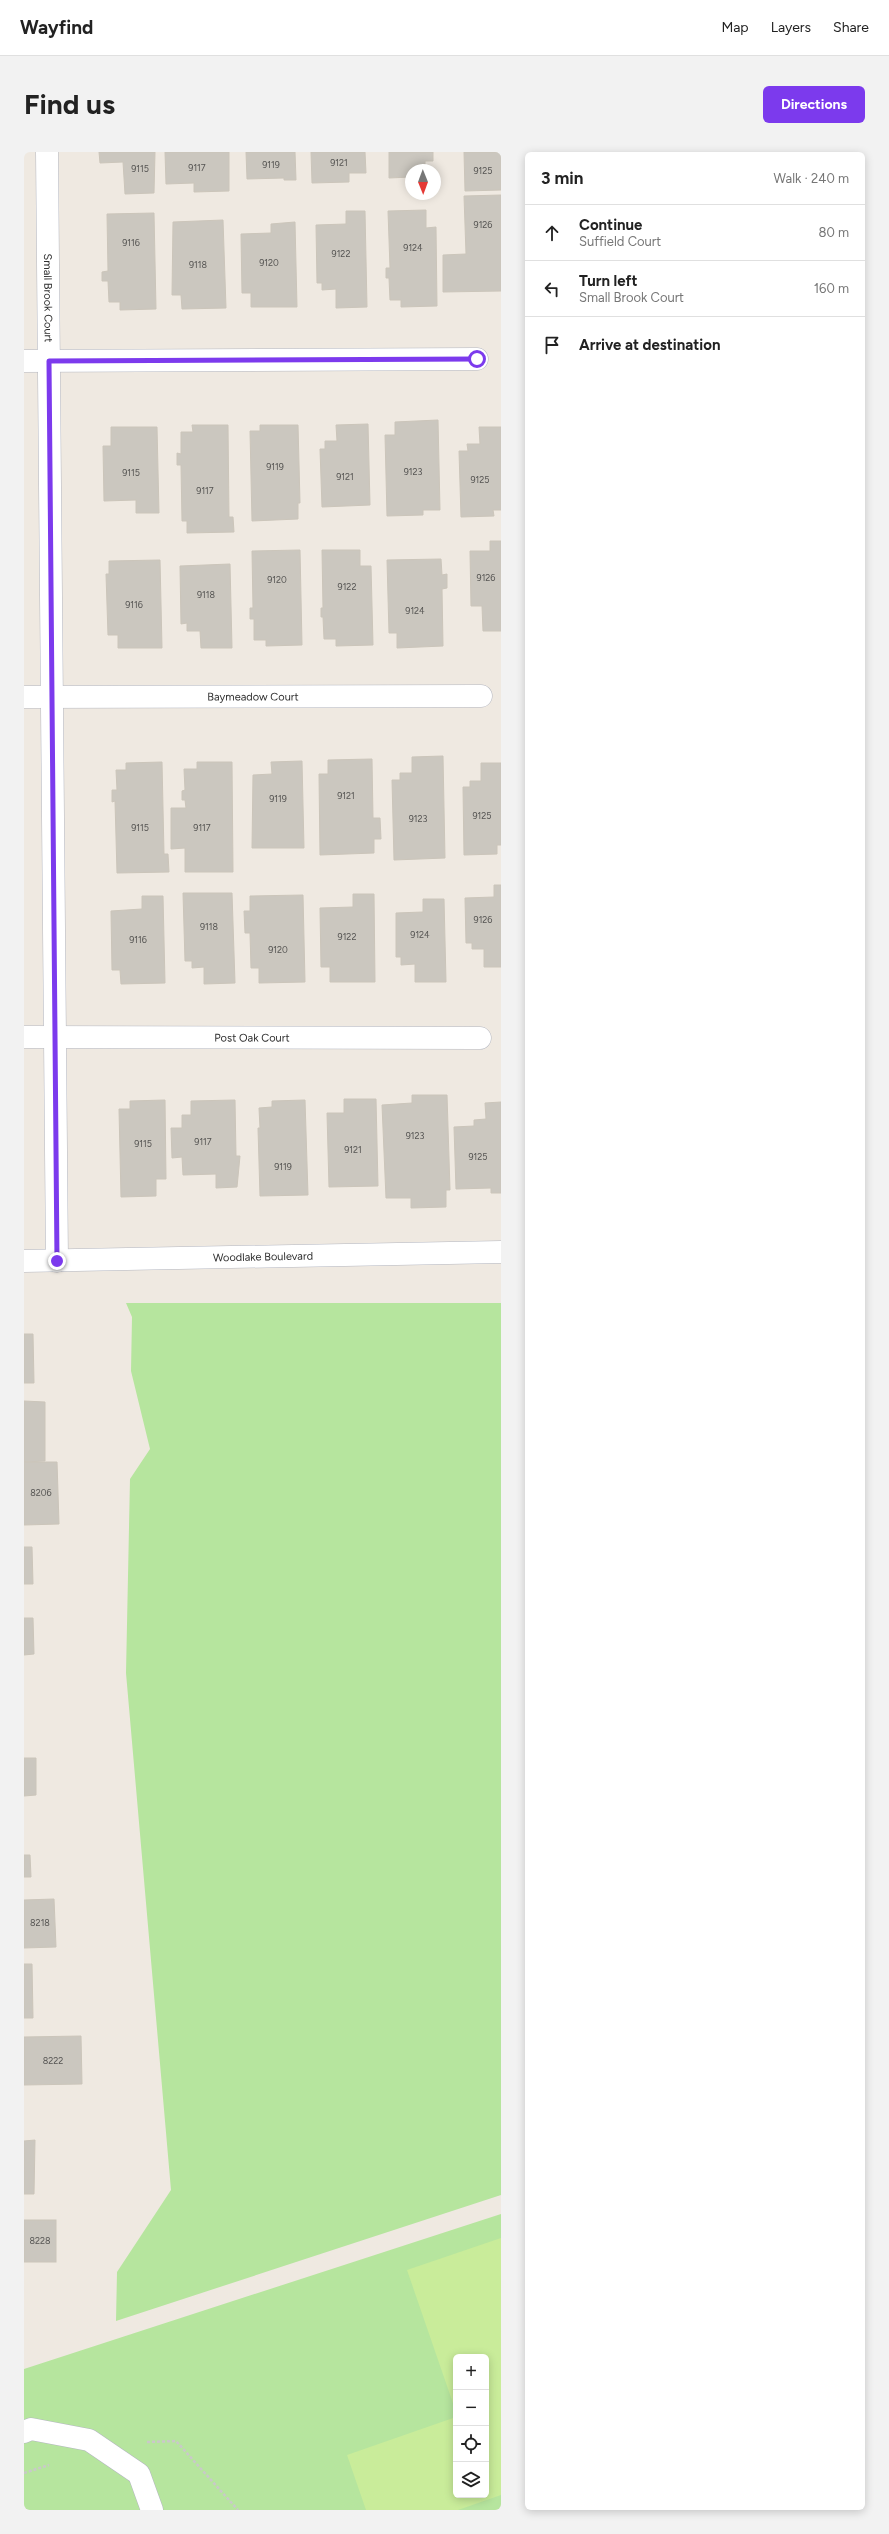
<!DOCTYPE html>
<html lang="en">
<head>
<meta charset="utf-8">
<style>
  :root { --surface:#fff; --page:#f2f2f2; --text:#222; --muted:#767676; --line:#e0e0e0; --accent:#7c3aed }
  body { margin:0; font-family:Figtree,sans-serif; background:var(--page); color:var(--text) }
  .controls { position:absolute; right:12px; bottom:12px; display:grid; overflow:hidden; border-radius:6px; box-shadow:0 2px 10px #0003 }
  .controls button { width:36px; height:36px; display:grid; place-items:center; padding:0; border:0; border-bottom:1px solid var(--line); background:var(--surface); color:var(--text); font:20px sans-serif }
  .compass { position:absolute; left:381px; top:12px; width:36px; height:36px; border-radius:50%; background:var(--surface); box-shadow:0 2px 10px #0003; rotate:179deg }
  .stop { position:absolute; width:12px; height:12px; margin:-9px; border:3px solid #7c3aed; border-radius:50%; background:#fff }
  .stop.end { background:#7c3aed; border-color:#fff; box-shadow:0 1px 4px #0008 }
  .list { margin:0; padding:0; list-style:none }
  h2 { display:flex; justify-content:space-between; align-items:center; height:52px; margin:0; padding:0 16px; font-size:17px }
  h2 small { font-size:13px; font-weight:400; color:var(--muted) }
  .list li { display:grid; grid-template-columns:26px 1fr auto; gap:12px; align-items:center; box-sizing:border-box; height:56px; padding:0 16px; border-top:1px solid var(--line) }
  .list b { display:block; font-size:15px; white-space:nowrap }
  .list p { margin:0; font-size:13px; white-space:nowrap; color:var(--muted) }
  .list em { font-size:13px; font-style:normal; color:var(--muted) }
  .icon { flex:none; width:22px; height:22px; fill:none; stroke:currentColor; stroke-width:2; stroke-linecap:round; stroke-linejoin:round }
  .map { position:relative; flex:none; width:477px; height:2358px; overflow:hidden; border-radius:6px }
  header { display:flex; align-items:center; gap:24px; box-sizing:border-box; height:56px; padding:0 20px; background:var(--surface); border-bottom:1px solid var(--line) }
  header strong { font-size:19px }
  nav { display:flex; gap:22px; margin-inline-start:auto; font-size:14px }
  .intro { display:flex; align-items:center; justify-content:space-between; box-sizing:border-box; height:96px; padding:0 24px }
  h1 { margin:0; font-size:28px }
  .button { padding:10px 18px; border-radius:6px; background:var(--accent); color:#fff; font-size:14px; font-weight:700 }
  main { display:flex; gap:24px; padding:0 24px }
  aside { flex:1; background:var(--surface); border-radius:6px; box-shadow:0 2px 10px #0003 }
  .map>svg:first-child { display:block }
</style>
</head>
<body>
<header>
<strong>Wayfind</strong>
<nav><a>Map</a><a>Layers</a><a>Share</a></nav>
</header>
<div class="intro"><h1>Find us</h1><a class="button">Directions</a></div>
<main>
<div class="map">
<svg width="477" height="2358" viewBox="0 0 477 2358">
  <rect width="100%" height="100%" fill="#efe9e1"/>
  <g fill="#b6e59e" fill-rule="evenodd">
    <path d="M102,1151H477V2043L92,2169L93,2120L147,2038L102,1521L106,1327L126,1297L107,1219L108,1165Z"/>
    <path d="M477,2062V2358H0V2217ZM432,2205H462V2343H432Z"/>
  </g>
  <path fill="#c9ec9a" d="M477,2086V2343L434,2358H342L323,2303L432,2265V2343H462V2205H432V2260L383,2118Z"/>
  <g fill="#cbc7bf" stroke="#cbc5ba">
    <path d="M75,0H131L130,41L101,42L99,10L76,11Z"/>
    <path d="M141,0H205V39L170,40V31L142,32Z"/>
    <path d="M222,0H271L272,28H260V26L223,27Z"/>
    <path d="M287,0H341L342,21H325V30L288,31Z"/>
    <path d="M365,0H409V9H401V18H387V25L365,26Z"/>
    <path d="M440,0H477V38L441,39Z"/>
    <path d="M477,43V139L419,140V103L442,102L440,44Z"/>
    <path d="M402,58V76L412,75L413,154L377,155V148H366L365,126H362V116H366L364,59Z"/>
    <path d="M322,59H341L343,155L312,156V137L298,138V131H293L292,73L322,72Z"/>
    <path d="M130,61L132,157L96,158V150H85L84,129H78V120L84,119L83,62Z"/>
    <path d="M199,68L202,156L158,157L157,143H148L149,70Z"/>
    <path d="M271,70L273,155H227V141H218L217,82L247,81V72Z"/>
    <path d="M414,268L416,358H399V363L363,364L361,283H371V270Z"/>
    <path d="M344,272L346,353L298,355L296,297H301V289H313L312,273Z"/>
    <path d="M168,273H204L205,365H209L210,380L163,381V369H158L157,313H153V301L157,302V280H169Z"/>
    <path d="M236,273H274L276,351H274V367L228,369L226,279H236Z"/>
    <path d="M87,275H133L135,361H112V348L80,349L79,294H87Z"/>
    <path d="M455,275H477V358H469L470,364L437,365L435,299H444L443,292H456Z"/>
    <path d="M466,389H477V479H459L458,454H447L446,399H466Z"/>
    <path d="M276,398L278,493L242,494V488H230V467H226V456H229L228,399Z"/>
    <path d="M298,398H336V414H347L349,493L312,494V487H300L299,465H297V456H299Z"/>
    <path d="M417,407L418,423L423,422V436L418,437L419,494L373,496V481H365L363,408Z"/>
    <path d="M136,408L138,496H94V483H84L82,422H85V409Z"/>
    <path d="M206,412L208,496H177L176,479H163V471L157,472L156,414Z"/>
    <path d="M419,604L421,706L370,708L368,628H376V621H388V605Z"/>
    <path d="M348,607L349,666H356L357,687H350V701L296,703L295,622H304V608Z"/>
    <path d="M278,609L280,696H228L229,623L248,622L247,610Z"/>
    <path d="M138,610L140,702H144L145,720L93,721L91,649L88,650V638H93L92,618H102V611Z"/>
    <path d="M173,610H208L209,720H161V696L147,697V656H162L161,648H158V639L161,638L160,617H173Z"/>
    <path d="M457,611H477V693H473V702L440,703L439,635H446V629H457Z"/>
    <path d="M470,733H477V815H460V797H448V791H442L441,746L470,745Z"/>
    <path d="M159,741H208L211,831L180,832V815L168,816V809H161Z"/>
    <path d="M329,742H350L351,830H306V815H297L296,756L329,755Z"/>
    <path d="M279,743L281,830L235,831V816H227L226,781H221L220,759H226V744Z"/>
    <path d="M118,744H139L141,831L97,832L96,818H88L87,759L118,757Z"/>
    <path d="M399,747H420L422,830H391V812L377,813V805H372V761L399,760Z"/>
    <path d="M388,943H423L426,1038H422V1055L387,1056V1046H362L358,953L388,951Z"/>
    <path d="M320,947H352L354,1034L305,1035L303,961H320Z"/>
    <path d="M141,948L142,1027H132V1044L97,1045L95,957H106V949Z"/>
    <path d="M211,948L212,1004H216L213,1035L192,1036V1022L159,1023L158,1005L148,1006L147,976H158V963H167V949Z"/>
    <path d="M281,948L284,1043L236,1044L234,976H236L235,956L248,955V949Z"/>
    <path d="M477,950V1041H467V1036L432,1037L430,975L450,974V968L462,967L461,951Z"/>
    <path d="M0,1182H9L10,1231H0Z"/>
    <path d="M0,1249L21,1250V1309L0,1310Z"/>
    <path d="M0,1310H33L35,1372L0,1373Z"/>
    <path d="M0,1395H8L9,1432H0Z"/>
    <path d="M0,1466H9L10,1502L0,1503Z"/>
    <path d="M0,1606H12V1643L0,1644Z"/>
    <path d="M0,1703H6L7,1725H0Z"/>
    <path d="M30,1747L32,1795L0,1796V1748Z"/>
    <path d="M0,1812H8L9,1866H0Z"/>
    <path d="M57,1884L58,1932L0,1933V1885Z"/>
    <path d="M11,1988L10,2042H0V1989Z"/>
    <rect x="0" y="2068" width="32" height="42"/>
  </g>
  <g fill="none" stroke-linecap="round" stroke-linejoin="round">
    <g stroke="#b4b7c1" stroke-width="23">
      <g id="minor">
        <path id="s1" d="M23,0L33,1109"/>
        <path d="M0,209L453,207"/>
        <path id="s2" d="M0,545L457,544"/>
        <path id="s3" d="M0,885L456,886"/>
        <path id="s4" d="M0,1109L477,1100"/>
        <path d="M0,2280L7,2277L65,2288L115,2322L128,2358"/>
      </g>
    </g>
    <g stroke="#c9c9c9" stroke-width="2.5" stroke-dasharray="3 2" stroke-linecap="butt">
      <path d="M123,2290L152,2289L214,2358"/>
      <path d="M0,2321L25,2313"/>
    </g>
    <use href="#minor" stroke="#fff" stroke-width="22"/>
  </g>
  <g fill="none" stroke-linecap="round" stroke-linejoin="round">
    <path stroke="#7c3aed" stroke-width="5" d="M33,1109L25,209L453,207"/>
  </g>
  <g text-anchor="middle" stroke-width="4" stroke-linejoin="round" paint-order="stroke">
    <g font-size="9" fill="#555452">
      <text x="315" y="14">9121</text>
      <text x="247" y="16">9119</text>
      <text x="173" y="19">9117</text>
      <text x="116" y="20">9115</text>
      <text x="459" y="22">9125</text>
      <text x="459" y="76">9126</text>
      <text x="107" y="94">9116</text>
      <text x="389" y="99">9124</text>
      <text x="317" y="105">9122</text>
      <text x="245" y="114">9120</text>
      <text x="174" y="116">9118</text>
      <text x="251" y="318">9119</text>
      <text x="389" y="323">9123</text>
      <text x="107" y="324">9115</text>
      <text x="321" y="328">9121</text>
      <text x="456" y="331">9125</text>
      <text x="181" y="342">9117</text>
      <text x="462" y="429">9126</text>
      <text x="253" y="431">9120</text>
      <text x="323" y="438">9122</text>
      <text x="182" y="446">9118</text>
      <text x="110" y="456">9116</text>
      <text x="391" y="462">9124</text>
      <text x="322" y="647">9121</text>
      <text x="254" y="650">9119</text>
      <text x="458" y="667">9125</text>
      <text x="394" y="670">9123</text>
      <text x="116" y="679">9115</text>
      <text x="178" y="679">9117</text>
      <text x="459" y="771">9126</text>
      <text x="185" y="778">9118</text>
      <text x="396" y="786">9124</text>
      <text x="323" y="788">9122</text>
      <text x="114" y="791">9116</text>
      <text x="254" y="801">9120</text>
      <text x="391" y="987">9123</text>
      <text x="179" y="993">9117</text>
      <text x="119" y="995">9115</text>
      <text x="329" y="1001">9121</text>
      <text x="454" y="1008">9125</text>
      <text x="259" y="1018">9119</text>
      <text x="17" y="1344">8206</text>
      <text x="16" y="1774">8218</text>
      <text x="29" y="1912">8222</text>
      <text x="16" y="2092">8228</text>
    </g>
    <g font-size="11" fill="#2e2e2e" stroke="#fff">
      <text dy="4" stroke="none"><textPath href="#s1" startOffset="146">Small Brook Court</textPath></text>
      <text dy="4" stroke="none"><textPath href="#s2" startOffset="229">Baymeadow Court</textPath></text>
      <text dy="4" stroke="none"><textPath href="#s3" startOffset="228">Post Oak Court</textPath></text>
      <text dy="4" stroke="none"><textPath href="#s4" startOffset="239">Woodlake Boulevard</textPath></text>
    </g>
  </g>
</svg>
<div class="controls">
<button>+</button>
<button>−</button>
<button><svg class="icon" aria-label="locate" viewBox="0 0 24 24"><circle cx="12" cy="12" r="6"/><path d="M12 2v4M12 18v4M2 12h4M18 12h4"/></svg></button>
<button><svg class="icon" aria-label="layers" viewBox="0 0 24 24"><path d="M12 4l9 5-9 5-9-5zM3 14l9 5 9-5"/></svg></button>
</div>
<svg class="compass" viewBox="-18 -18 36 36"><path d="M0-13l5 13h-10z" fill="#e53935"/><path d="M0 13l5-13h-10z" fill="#767676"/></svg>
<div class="stop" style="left:453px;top:207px"></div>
<div class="stop end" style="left:33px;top:1109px"></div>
</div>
<aside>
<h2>3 min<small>Walk · 240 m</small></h2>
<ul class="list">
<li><svg class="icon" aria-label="ahead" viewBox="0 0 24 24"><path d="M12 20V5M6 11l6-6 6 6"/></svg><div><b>Continue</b><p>Suffield Court</p></div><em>80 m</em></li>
<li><svg class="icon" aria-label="left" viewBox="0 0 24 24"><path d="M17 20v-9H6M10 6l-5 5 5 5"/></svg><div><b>Turn left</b><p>Small Brook Court</p></div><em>160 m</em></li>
<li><svg class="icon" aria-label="arrive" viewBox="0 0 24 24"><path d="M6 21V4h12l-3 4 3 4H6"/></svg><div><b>Arrive at destination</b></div></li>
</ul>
</aside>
</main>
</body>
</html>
